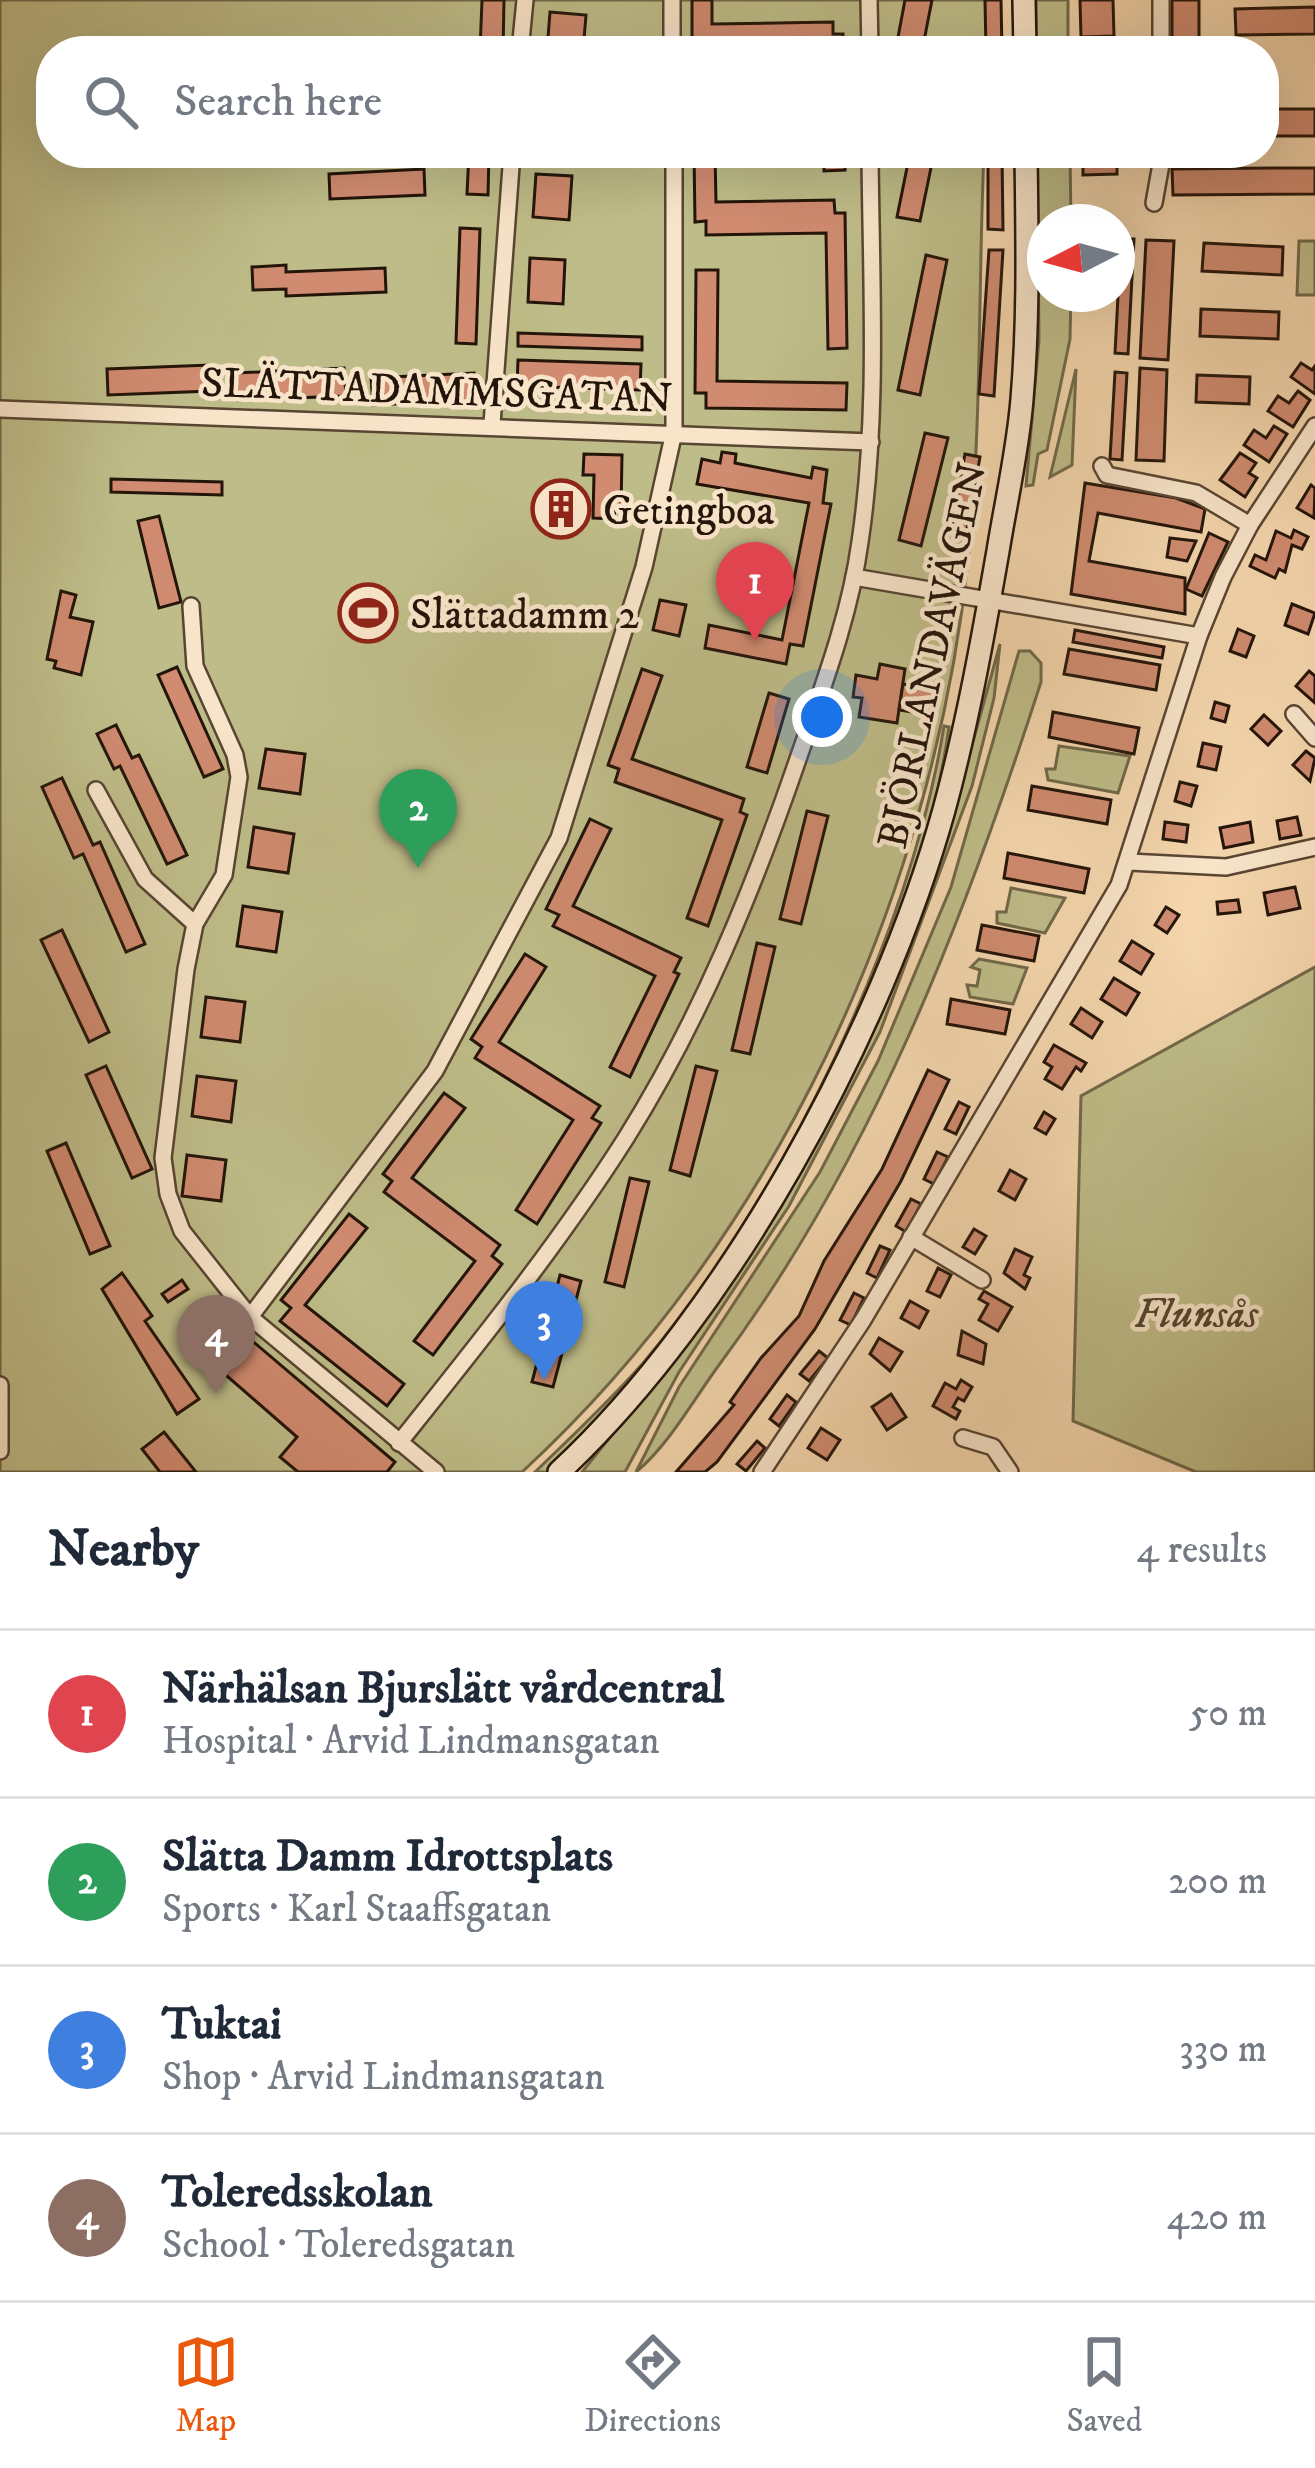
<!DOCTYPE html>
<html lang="en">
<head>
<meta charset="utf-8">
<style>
  :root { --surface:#fff; --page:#f6f6f7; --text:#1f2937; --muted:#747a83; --line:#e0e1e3; --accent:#ea580c }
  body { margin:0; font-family:"IM FELL DW Pica",serif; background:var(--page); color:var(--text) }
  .compass { position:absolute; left:1027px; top:204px; width:108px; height:108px; border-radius:50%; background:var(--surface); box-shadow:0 12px 48px #0002; rotate:264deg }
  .you { position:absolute; left:822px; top:717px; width:42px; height:42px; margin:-30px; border:9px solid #fff; border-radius:50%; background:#1a73e8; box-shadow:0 0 0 18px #1a73e833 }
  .badge { display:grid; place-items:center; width:78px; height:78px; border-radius:50%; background:var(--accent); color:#fff; font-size:39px; font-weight:700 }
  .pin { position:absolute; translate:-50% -99px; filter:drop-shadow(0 3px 6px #0008) }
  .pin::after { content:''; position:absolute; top:63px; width:42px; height:36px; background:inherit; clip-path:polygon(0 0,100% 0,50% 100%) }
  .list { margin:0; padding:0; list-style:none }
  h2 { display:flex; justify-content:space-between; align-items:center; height:156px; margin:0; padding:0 48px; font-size:51px }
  h2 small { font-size:39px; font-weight:400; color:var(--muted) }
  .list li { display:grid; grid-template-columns:78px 1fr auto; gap:36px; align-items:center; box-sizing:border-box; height:168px; padding:0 48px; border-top:3px solid var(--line) }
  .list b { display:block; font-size:45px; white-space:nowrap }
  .list p { margin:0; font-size:39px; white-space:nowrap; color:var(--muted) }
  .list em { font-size:39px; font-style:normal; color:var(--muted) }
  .icon { flex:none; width:66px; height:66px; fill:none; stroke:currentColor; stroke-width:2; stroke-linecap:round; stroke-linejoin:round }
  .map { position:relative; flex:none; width:1315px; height:1472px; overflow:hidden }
  .search { position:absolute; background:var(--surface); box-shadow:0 12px 48px #0002; left:36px; right:36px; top:36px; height:132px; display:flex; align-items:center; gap:30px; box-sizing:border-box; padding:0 42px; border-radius:48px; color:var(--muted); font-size:45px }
  .sheet { height:828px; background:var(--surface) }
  nav { display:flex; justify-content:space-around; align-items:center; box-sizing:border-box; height:168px; border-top:3px solid var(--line); background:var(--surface); font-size:33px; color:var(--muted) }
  nav a { display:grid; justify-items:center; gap:6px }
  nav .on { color:var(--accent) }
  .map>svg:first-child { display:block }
</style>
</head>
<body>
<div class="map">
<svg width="1315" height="1472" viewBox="0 0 1315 1472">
  <rect width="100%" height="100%" fill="#f4d5ac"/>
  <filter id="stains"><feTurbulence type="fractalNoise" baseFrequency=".00167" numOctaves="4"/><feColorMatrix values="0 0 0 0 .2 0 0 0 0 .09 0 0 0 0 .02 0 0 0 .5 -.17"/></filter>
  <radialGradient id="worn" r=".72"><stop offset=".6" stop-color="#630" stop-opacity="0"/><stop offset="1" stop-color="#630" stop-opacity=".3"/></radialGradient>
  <g fill="#bebc88" stroke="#716849" stroke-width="3">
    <path d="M0,0H990L988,51H51V153H984C978,288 982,427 968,561C932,900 773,1241 522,1472H0Z"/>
    <rect x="1036" y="0" width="32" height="51"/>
    <path d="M1037,153H1070L1071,222H1045V294H1071L1070,339L1047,450L1038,454L1033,485L1026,486L1039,340Z"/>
    <path d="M1299,241H1315V295H1297Z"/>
    <path d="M1076,369L1072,465L1050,477Z"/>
    <path d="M1000,644L994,698L972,786L880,1032L789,1206L679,1372L625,1472H582L666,1368L805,1157L966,767Z"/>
    <path d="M1019,651H1030L1041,663V682C963,924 872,1159 719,1365C694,1399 668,1446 636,1472L679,1387L820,1172L878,1061L951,887Z"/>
    <path d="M944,726L949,727C921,933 785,1184 658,1348C625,1391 587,1431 551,1472H535C572,1436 610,1401 644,1362C782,1197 910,938 944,726Z"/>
    <path d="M1059,746L1130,756L1118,793L1048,780L1046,769H1055Z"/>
    <path d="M1011,888L1065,898L1045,933L997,923V912H1006Z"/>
    <path d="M979,959L1027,968L1013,1004L970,997L967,985L977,986L980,970L971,967Z"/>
    <path d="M1315,967V1472H1196L1073,1421L1081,1096Z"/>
  </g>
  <g fill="#d08b70" stroke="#24150a" stroke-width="3">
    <path d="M482,0H504L503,51H480Z"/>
    <path d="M692,0H712V24L833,22V34H843V51H703V41H692Z"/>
    <path d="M905,0H932L922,51L896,48Z"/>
    <path d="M985,0H1001L1002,51H986Z"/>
    <path d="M1080,0H1113L1114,36L1081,37Z"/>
    <rect x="1172" y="0" width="27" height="51"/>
    <path d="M1315,7V34L1236,35L1235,9Z"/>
    <path d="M550,12L586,15L583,51H547Z"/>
    <rect x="1264" y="109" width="51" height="27"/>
    <path d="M469,153H489L488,195L467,194Z"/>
    <path d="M694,153H715L716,202L834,200L835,213H845L847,348L828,349L826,233L706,235V221L695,222Z"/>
    <path d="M824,153H845V170L824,171Z"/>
    <path d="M910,153H934L920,221L897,217Z"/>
    <path d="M988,153H1002L1003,230L988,229Z"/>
    <path d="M1083,153H1117V174L1083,175Z"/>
    <path d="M1277,168H1315V194L1173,195L1172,169Z"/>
    <path d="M424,169L425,195L330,199L329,174Z"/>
    <path d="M536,174L572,176L569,220L533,217Z"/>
    <path d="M460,228L480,229L476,344L456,343Z"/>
    <path d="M1121,239H1134L1128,354L1115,353Z"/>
    <path d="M1146,240L1174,241L1168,360L1140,358Z"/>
    <path d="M1204,243L1283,247L1282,275L1202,271Z"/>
    <path d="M989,250H1003L994,396L979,394Z"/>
    <path d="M926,255L947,260L920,395L898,390Z"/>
    <path d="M530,258L565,260L563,304L528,302Z"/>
    <path d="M286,265V272L385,268L386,292L286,296V289L253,290L252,267Z"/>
    <path d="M696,270H718L717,381L847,383L846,410L706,408V393H695Z"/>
    <path d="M1201,309L1279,312L1278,339L1200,336Z"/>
    <path d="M518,333L642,337V350L518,346Z"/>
    <path d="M518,360L641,364L640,390L517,386Z"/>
    <path d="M1301,363L1312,370L1315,366V394L1291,377Z"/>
    <path d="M210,365L211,391L108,395L107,369Z"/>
    <path d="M344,368L346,396L237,400L236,373Z"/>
    <path d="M1140,368L1167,370L1164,461L1136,460Z"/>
    <path d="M1115,372L1127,373L1122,460L1110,459Z"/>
    <path d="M474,373L475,400L373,405L371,378Z"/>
    <path d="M1197,375L1250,377L1249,404L1196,402Z"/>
    <path d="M1298,391L1310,400L1293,427L1268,411L1278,396L1289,403Z"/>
    <path d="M1274,426L1287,434L1269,462L1244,445L1254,430L1266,438Z"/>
    <path d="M925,433L948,438L921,546L899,540Z"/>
    <path d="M722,452L736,454L735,463L811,478L813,467L827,470L823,503L831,504L803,646L790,644L786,664L705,648L709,625L782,640L809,503L697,484L702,459L720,463Z"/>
    <path d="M1240,453L1256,463L1249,473L1257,478L1245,497L1220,480Z"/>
    <path d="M584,454L622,455L621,509H615L614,519L593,518L594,475H583Z"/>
    <path d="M965,454L980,457L966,534L951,531Z"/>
    <path d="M111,479L222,482V495L111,492Z"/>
    <path d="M1085,483L1176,498L1205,509L1201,532L1098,513L1089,561L1185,578V614L1071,594Z"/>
    <path d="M1311,485L1315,488L1314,518L1297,508Z"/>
    <rect x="548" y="499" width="26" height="21"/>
    <path d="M159,516L181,602L159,608L138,521Z"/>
    <path d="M1294,530L1308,537L1302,549L1292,545L1285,572L1279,569L1275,578L1250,566L1255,555L1266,560L1276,531L1291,538Z"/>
    <path d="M1209,533L1228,542L1202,596L1186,589Z"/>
    <path d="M1170,538L1196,541L1187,561L1167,557Z"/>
    <path d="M61,591L76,595L70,617L93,622L81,675L54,668L56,661L47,659Z"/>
    <path d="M660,600L686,605L679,636L653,630Z"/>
    <path d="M1292,604L1315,613L1308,634L1285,625Z"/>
    <path d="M1238,629L1254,636L1246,657L1230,651Z"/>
    <path d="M1075,630L1164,647L1162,658L1073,642Z"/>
    <path d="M1069,649L1160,665L1156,690L1064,674Z"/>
    <path d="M880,664L905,669L897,723L859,717L862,698L853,697L856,675L877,679Z"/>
    <path d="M177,667L223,769L204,777L158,675Z"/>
    <path d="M642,669L662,676L632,759L744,799L740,812L747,815L708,926L687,918L722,820L615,782L619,769L608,765Z"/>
    <path d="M1309,671L1315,676V703L1296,686Z"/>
    <path d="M903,684L937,690L933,715L899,710Z"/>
    <path d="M769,693L789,699L767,773L747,767Z"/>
    <path d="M1215,702L1229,706L1225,722L1211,718Z"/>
    <path d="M1053,712L1139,728L1134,754L1049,737Z"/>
    <path d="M1264,715L1281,731L1268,745L1251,729Z"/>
    <path d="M116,725L132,758L139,755L187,855L167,864L120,766L114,769L97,734Z"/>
    <path d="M1203,743L1221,747L1216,770L1198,766Z"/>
    <path d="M266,749L305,754L300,794L259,788Z"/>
    <path d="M1306,751L1315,758L1310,781L1293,765Z"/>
    <path d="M62,778L93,845L100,842L145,944L126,952L83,854L74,858L42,787Z"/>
    <path d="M1180,782L1197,786L1191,806L1175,801Z"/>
    <path d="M1032,786L1111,800L1107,824L1028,810Z"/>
    <path d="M807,811L828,816L801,924L780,919Z"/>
    <path d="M1297,817L1301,835L1280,839L1277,821Z"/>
    <path d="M590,819L611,829L573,906L681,958L674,972L679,974L630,1077L610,1067L655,976L553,926L559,915L546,909Z"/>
    <path d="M1165,822L1188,825L1186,842L1163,839Z"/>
    <path d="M1250,822L1253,842L1224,848L1220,828Z"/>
    <path d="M254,827L294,834L288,873L248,867Z"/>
    <path d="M1008,853L1089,869L1084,893L1004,878Z"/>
    <path d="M1295,887L1300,908L1268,915L1264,893Z"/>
    <path d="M1238,900L1240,912L1218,914L1217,902Z"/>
    <path d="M243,906L282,912L276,952L237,946Z"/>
    <path d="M1166,907L1179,915L1167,933L1155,925Z"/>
    <path d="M982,925L1039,936L1034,961L977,950Z"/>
    <path d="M62,930L109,1032L89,1042L41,940Z"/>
    <path d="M1132,941L1153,954L1141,974L1120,961Z"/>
    <path d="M757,943L775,947L750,1054L732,1050Z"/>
    <path d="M525,954L546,967L499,1042L600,1106L592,1118L601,1123L537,1224L516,1210L573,1120L475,1058L482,1047L471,1039Z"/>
    <path d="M1114,978L1139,993L1126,1015L1101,999Z"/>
    <path d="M206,997L245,1002L240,1042L201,1037Z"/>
    <path d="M951,999L1010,1010L1005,1034L947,1024Z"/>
    <path d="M1081,1008L1102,1022L1092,1038L1071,1024Z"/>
    <path d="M1054,1045L1086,1063L1081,1071L1076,1067L1062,1089L1045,1079L1052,1067L1044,1062Z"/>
    <path d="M106,1066L152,1169L132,1178L86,1075Z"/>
    <path d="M696,1066L717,1071L690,1176L670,1170Z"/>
    <path d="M928,1070L949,1080L901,1181L815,1329L717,1462L705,1472H676L734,1405L730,1402L761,1358L799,1316L824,1261L882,1169Z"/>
    <path d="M197,1076L236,1081L231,1122L192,1116Z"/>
    <path d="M444,1093L465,1108L412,1178L500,1245L492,1256L502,1264L433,1355L414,1341L475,1261L384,1192L392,1181L383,1174Z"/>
    <path d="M959,1102L969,1107L956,1134L945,1129Z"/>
    <path d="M1044,1112L1055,1119L1046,1134L1035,1128Z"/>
    <path d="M66,1143L110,1246L90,1254L47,1151Z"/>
    <path d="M937,1152L948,1157L934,1184L924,1179Z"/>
    <path d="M187,1155L226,1160L221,1201L182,1196Z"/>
    <path d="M1010,1170L1026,1179L1015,1200L999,1191Z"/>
    <path d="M630,1178L649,1182L624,1287L605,1282Z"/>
    <path d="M911,1199L921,1204L906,1232L896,1226Z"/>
    <path d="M349,1214L367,1228L305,1305L404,1384L387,1406L280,1321L291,1308L281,1300Z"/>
    <path d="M974,1229L986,1236L975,1254L963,1247Z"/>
    <path d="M880,1246L890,1250L877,1278L867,1273Z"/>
    <path d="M1015,1249L1032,1257L1024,1275L1030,1278L1025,1289L1004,1273Z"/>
    <path d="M938,1268L951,1275L940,1297L927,1291Z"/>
    <path d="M122,1273L152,1316L145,1321L199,1399L177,1414L102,1289Z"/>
    <path d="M560,1275L581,1281L553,1387L532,1382Z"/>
    <path d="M182,1280L188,1289L168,1302L162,1294Z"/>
    <path d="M984,1291L1012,1307L998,1331L979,1320L988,1304L979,1299Z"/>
    <path d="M854,1293L864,1298L851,1325L840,1320Z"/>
    <path d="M910,1301L928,1311L919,1328L901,1318Z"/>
    <path d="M217,1311L395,1462L387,1472H298L280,1457L297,1437L189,1343Z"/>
    <path d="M962,1331L986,1344L983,1364L958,1355Z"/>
    <path d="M879,1338L902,1352L890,1371L870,1354Z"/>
    <path d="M819,1351L828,1358L809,1381L800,1374Z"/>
    <path d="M961,1380L972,1387L964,1401L958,1398L953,1407L960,1411L956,1419L933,1406L945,1383L956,1389Z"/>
    <path d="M891,1394L906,1417L887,1430L872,1407Z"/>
    <path d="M787,1395L796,1402L779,1426L770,1419Z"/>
    <path d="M821,1428L840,1440L827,1460L808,1448Z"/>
    <path d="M164,1432L196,1472H160L142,1449Z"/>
    <path d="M757,1441L765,1448L746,1471L737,1464Z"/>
  </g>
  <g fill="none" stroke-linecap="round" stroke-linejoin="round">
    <g stroke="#584532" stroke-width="20">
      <g id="street">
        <path d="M672,0V51"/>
        <path d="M869,0L870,51"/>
        <path d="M1161,0V51"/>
        <path d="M520,51L525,0"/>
        <path d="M1154,203L1163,153"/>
        <path d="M0,409L871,442"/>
        <path d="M492,424L512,153"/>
        <path d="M1102,466L1107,475L1196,493L1250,525"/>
        <path d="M854,577L1199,636"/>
        <path d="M191,606L195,666L235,755L239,777L224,875L195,924L186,969L163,1158L168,1194L182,1231L250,1317L436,1472"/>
        <path d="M1294,714L1315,738"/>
        <path d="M96,790L145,879L195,924"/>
        <path d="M1129,862L1226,867L1315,847"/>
        <path d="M911,1237L982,1280"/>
        <path d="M250,1317L435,1071L559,838L644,567L674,432V153"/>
        <path d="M0,1385V1451"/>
        <path d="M963,1438L993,1447L1010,1472"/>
        <path d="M399,1443C478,1344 558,1245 626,1138C700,1020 753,890 798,759C822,689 850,616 860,542C879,414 871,282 870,153"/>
        <path d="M762,1472L863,1320L1119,885L1199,636L1223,577L1250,525L1315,426"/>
      </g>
    </g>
    <g stroke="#24150a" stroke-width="26">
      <g id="secondary">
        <path d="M1024,0L1025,51"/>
        <path d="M559,1472C729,1314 882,1033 944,810C967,726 983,637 998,551C1006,501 1018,450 1022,399C1029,317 1027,235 1026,153"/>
      </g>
    </g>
    <use href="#street" stroke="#f8e4c9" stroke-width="15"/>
    <use href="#secondary" stroke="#f8e4c9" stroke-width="21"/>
  </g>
  <defs>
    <g id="building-ring" transform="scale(3)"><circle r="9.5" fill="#f8e4c9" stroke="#8f2418" stroke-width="1.5"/><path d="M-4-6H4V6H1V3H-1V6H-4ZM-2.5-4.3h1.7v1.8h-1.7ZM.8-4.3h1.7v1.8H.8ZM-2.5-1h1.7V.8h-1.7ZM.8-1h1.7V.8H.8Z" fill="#8f2418"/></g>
    <g id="stadium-ring" transform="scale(3)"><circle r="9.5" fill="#f8e4c9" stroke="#8f2418" stroke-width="1.5"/><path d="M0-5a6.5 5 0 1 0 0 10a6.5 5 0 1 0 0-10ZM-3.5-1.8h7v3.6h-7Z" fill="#8f2418"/></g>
  </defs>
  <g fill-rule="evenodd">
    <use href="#building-ring" x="561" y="509"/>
    <use href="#stadium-ring" x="368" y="613"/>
  </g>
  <g text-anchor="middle" stroke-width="9" stroke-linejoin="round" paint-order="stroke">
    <g font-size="42" fill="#24150a" stroke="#f8e4c9">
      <text transform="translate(437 389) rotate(2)" y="15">SLÄTTADAMMSGATAN</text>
      <text transform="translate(931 655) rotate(-78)" y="15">BJÖRLANDAVÄGEN</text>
    </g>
    <g font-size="42" fill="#24150a" stroke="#f8e4c9" text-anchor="start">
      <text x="603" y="524">Getingboa</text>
      <text x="410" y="628">Slättadamm 2</text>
    </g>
    <g font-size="42" font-style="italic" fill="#524730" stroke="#f8e4c9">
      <text x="1196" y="1327">Flunsås</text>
    </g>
  </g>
  <rect width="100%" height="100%" filter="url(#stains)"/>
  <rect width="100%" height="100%" fill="url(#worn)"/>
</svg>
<svg class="compass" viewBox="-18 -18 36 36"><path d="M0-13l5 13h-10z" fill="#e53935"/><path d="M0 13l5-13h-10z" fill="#747a83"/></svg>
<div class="you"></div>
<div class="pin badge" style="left:755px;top:641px;background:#e0444e">1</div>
<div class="pin badge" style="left:418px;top:868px;background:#2e9e5b">2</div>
<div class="pin badge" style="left:544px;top:1380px;background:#3f7fe0">3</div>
<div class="pin badge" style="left:216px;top:1394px;background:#8d6e63">4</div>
<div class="search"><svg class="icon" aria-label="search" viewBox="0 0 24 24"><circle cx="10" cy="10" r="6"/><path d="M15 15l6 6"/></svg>Search here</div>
</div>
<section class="sheet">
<h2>Nearby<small>4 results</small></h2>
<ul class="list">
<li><span class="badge" style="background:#e0444e">1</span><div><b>Närhälsan Bjurslätt vårdcentral</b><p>Hospital · Arvid Lindmansgatan</p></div><em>50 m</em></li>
<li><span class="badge" style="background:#2e9e5b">2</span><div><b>Slätta Damm Idrottsplats</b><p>Sports · Karl Staaffsgatan</p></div><em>200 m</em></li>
<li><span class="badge" style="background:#3f7fe0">3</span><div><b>Tuktai</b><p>Shop · Arvid Lindmansgatan</p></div><em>330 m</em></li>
<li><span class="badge" style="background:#8d6e63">4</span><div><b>Toleredsskolan</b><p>School · Toleredsgatan</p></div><em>420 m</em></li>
</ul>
</section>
<nav>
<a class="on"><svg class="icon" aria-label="map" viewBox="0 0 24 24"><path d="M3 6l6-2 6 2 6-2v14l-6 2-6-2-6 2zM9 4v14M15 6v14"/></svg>Map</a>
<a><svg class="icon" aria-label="directions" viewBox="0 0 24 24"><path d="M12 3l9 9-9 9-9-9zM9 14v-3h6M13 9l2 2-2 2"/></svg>Directions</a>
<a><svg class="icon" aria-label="saved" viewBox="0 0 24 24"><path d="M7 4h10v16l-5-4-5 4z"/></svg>Saved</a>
</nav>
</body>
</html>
